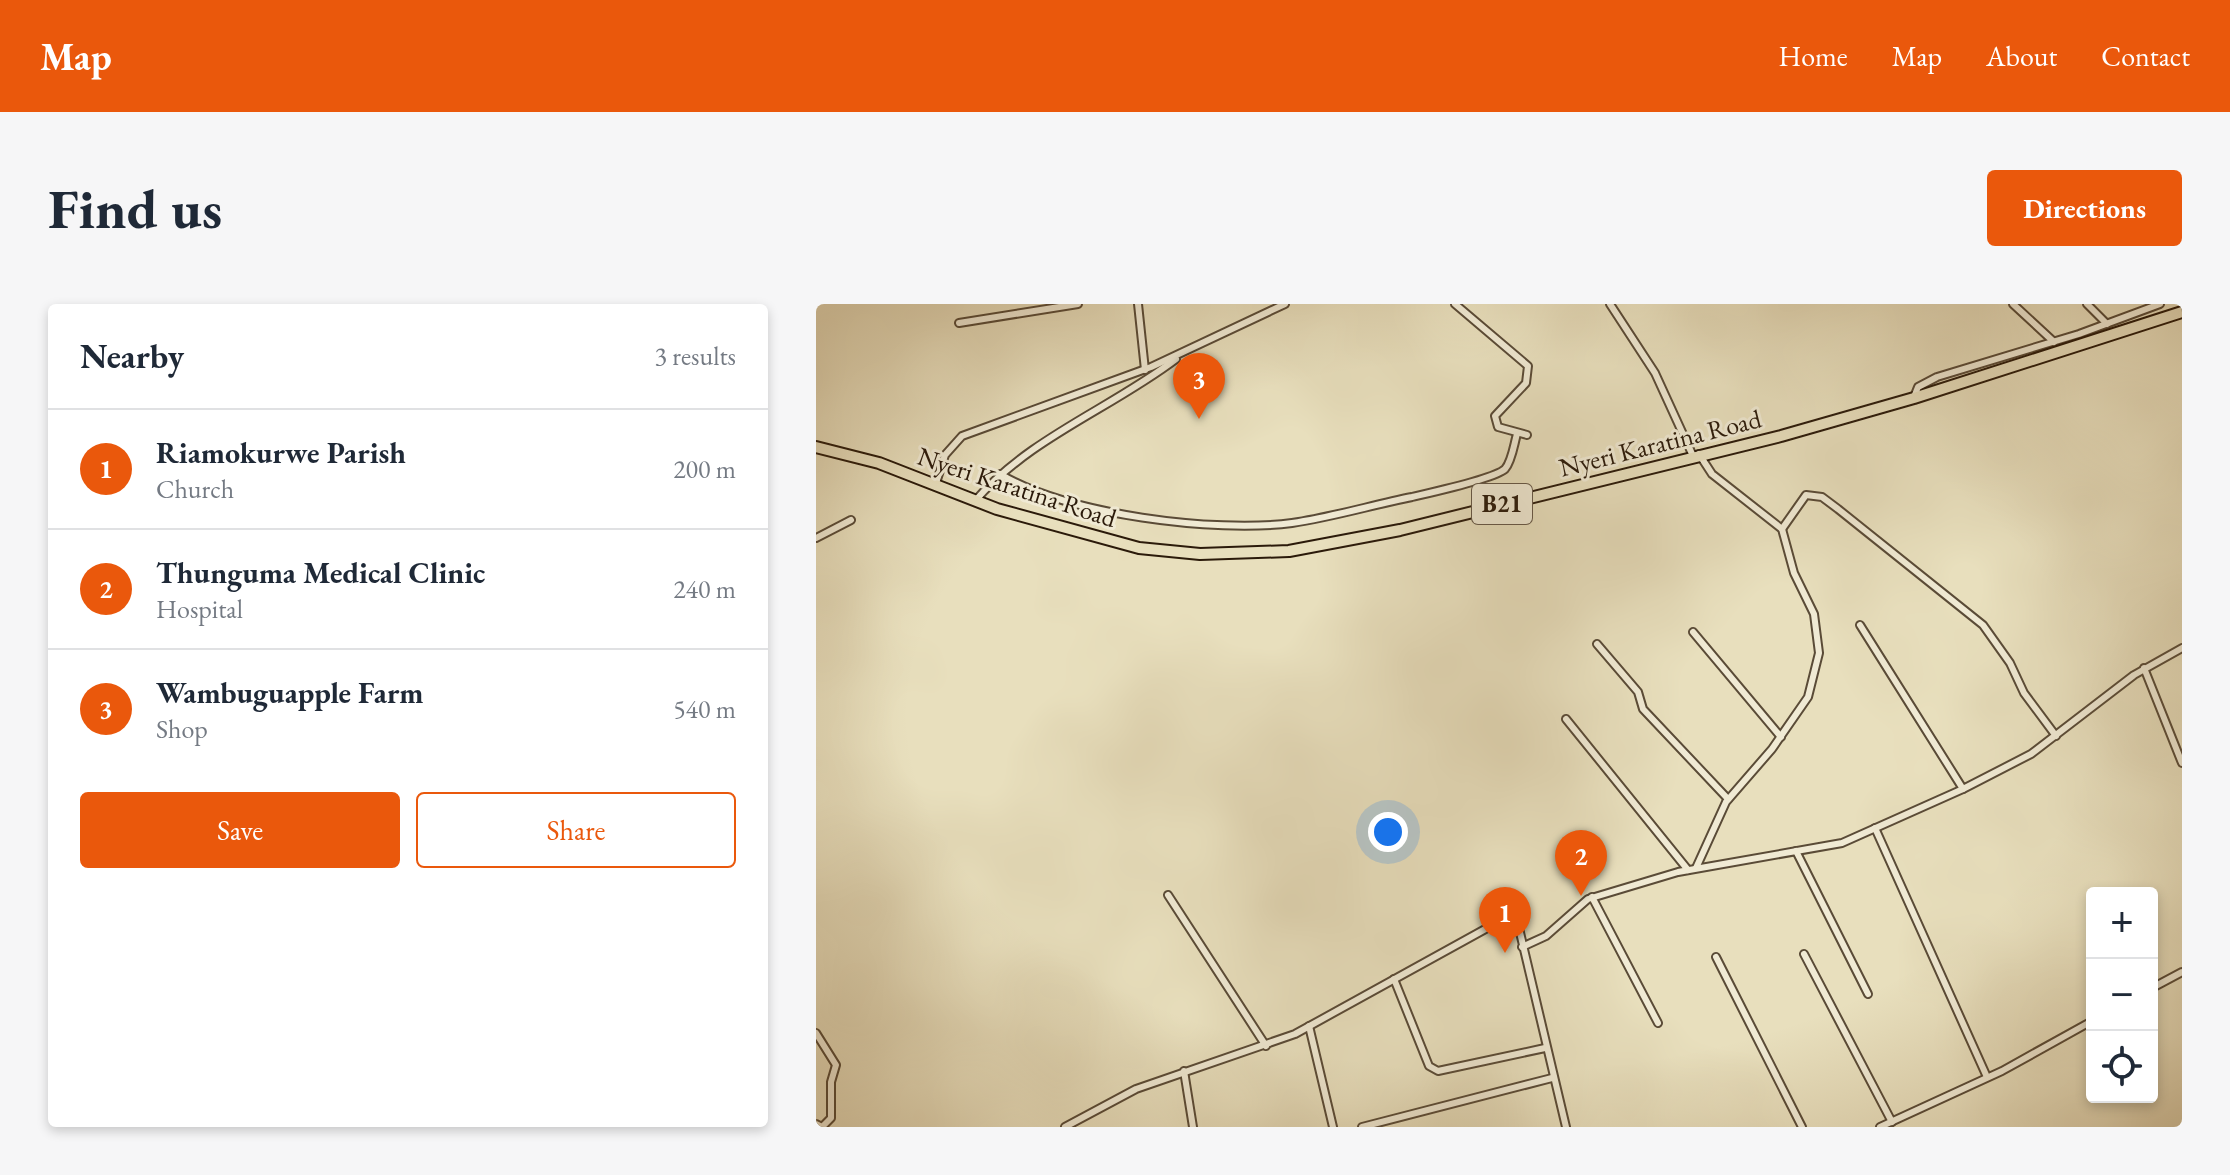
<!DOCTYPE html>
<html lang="en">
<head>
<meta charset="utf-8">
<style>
  :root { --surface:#fff; --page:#f6f6f7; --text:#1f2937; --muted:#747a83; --line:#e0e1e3; --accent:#ea580c }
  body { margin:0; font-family:"EB Garamond",serif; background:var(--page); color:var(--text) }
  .controls { position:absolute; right:24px; bottom:24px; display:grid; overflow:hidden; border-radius:8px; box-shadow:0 4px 12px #0003 }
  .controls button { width:72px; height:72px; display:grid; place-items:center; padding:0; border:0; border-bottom:2px solid var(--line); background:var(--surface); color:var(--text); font:40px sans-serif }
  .you { position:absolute; left:572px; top:528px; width:28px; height:28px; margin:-20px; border:6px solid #fff; border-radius:50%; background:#1a73e8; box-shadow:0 0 0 12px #1a73e833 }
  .badge { display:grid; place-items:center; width:52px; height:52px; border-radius:50%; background:var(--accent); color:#fff; font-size:26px; font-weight:700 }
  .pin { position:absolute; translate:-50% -66px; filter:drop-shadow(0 2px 4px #0008) }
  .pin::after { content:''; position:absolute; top:42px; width:28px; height:24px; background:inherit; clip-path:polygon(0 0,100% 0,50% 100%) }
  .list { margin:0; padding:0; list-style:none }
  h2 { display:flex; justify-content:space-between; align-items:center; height:104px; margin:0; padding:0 32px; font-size:34px }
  h2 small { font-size:26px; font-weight:400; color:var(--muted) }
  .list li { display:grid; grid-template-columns:52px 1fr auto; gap:24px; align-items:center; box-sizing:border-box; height:120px; padding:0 32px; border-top:2px solid var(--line) }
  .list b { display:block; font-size:30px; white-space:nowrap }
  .list p { margin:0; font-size:26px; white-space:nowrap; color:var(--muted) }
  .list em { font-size:26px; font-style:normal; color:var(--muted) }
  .actions { display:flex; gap:16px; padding:24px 32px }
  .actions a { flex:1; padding:18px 0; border:2px solid var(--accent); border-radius:8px; text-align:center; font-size:28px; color:var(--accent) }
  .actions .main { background:var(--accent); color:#fff }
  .icon { flex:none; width:44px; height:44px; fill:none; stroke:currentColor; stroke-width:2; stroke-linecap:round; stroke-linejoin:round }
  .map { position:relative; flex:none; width:1366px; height:823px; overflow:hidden; border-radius:8px }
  header { display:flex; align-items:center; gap:48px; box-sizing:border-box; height:112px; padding:0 40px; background:var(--accent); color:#fff }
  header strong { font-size:38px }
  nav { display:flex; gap:44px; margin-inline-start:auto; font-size:28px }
  .intro { display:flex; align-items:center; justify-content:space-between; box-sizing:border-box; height:192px; padding:0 48px }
  h1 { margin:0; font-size:56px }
  .button { padding:20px 36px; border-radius:8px; background:var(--accent); color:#fff; font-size:28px; font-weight:700 }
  main { display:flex; gap:48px; padding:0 48px }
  aside { flex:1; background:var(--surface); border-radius:8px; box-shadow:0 4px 12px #0003 }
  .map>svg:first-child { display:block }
</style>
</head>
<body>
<header>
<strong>Map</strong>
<nav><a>Home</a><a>Map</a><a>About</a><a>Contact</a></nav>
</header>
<div class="intro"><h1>Find us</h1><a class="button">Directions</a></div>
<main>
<aside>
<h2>Nearby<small>3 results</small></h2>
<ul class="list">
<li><span class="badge">1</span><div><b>Riamokurwe Parish</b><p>Church</p></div><em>200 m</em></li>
<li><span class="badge">2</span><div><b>Thunguma Medical Clinic</b><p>Hospital</p></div><em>240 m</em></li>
<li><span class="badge">3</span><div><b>Wambuguapple Farm</b><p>Shop</p></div><em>540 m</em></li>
</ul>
<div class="actions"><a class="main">Save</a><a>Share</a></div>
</aside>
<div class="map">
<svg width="1366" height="823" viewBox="0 0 1366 823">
  <rect width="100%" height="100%" fill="#e8dfbd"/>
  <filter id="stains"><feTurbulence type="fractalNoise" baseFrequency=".0025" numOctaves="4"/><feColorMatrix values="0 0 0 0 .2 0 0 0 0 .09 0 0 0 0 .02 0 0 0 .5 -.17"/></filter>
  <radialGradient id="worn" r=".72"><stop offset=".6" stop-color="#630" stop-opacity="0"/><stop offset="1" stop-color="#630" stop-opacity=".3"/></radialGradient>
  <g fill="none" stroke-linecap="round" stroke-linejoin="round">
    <g stroke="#5a4b37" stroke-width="10">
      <g id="minor">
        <path d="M322,0L329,66"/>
        <path d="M639,0L712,62L710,79L679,112L682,123L711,131"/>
        <path d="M794,0L839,69L877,152"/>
        <path d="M1197,0L1238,38"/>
        <path d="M1271,0L1291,20"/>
        <path d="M143,19L262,0"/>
        <path d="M1098,93L1102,83L1121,73L1263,30L1344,0"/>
        <path d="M184,170C251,211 399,229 476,219C517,213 556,201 596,193C613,189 678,175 689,165C696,157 698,140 701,130"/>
        <path d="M119,182L129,151L146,132L335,63L469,0"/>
        <path d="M159,197C213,134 294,105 360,55"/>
        <path d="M966,225L990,191L1006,193L1022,205L1167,321L1194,359L1208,389L1240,432"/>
        <path d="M0,234L35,216"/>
        <path d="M1044,321L1147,485"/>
        <path d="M877,328L965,433"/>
        <path d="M781,340L822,388L827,405L912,495"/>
        <path d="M1328,364L1366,459"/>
        <path d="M750,415L872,566"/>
        <path d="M1059,524L1171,773"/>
        <path d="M980,547L1052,690"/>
        <path d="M880,564L910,498L956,445L992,393L1003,349L998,310L978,269L966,225L896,170L883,150"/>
        <path d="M352,591L450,742"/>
        <path d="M776,593L842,719"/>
        <path d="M706,643L730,632L772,595L862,568L1026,539L1147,485L1215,450L1318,371L1366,344"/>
        <path d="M988,650L1076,818"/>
        <path d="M900,653L986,823"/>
        <path d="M578,675L613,762L622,767L729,744"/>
        <path d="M1336,684L1366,668"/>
        <path d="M493,722L517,823"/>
        <path d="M0,729L20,761L15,778V814L6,823L0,820"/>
        <path d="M368,767L377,823"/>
        <path d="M249,823L320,785L479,730L673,623L693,617L702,620L750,823"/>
        <path d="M546,823L736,774"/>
        <path d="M1064,823L1186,767L1276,717"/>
      </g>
    </g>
    <g stroke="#2b1a0a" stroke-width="14">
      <path id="trunk" d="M0,143L63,159L181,205L323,244L384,250L473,247L584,226L965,132L1098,94L1366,8"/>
    </g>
    <use href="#minor" stroke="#f0ead4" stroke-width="6"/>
    <use href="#trunk" stroke="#e8dfbd" stroke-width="10"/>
  </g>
  <g text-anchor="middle" stroke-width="6" stroke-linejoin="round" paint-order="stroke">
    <rect fill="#f0ead4" stroke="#665847" stroke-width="2" x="656" y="180" width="60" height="40" rx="6"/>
    <g font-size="24" font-weight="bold" fill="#2b1a0a">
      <text x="686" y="208">B21</text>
    </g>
    <g font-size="26" fill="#2b1a0a" stroke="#f0ead4">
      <text transform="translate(844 139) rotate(-14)" y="9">Nyeri Karatina Road</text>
      <text transform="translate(201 183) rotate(18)" y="9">Nyeri Karatina Road</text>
    </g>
  </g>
  <rect width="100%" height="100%" filter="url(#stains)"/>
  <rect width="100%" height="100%" fill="url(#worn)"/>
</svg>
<div class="controls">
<button>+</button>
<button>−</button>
<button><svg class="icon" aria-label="locate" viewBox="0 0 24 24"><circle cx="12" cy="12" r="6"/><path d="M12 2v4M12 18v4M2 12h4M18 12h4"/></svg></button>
</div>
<div class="you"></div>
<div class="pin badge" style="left:689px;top:649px">1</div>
<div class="pin badge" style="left:765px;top:592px">2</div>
<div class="pin badge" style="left:383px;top:115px">3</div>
</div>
</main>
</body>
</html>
